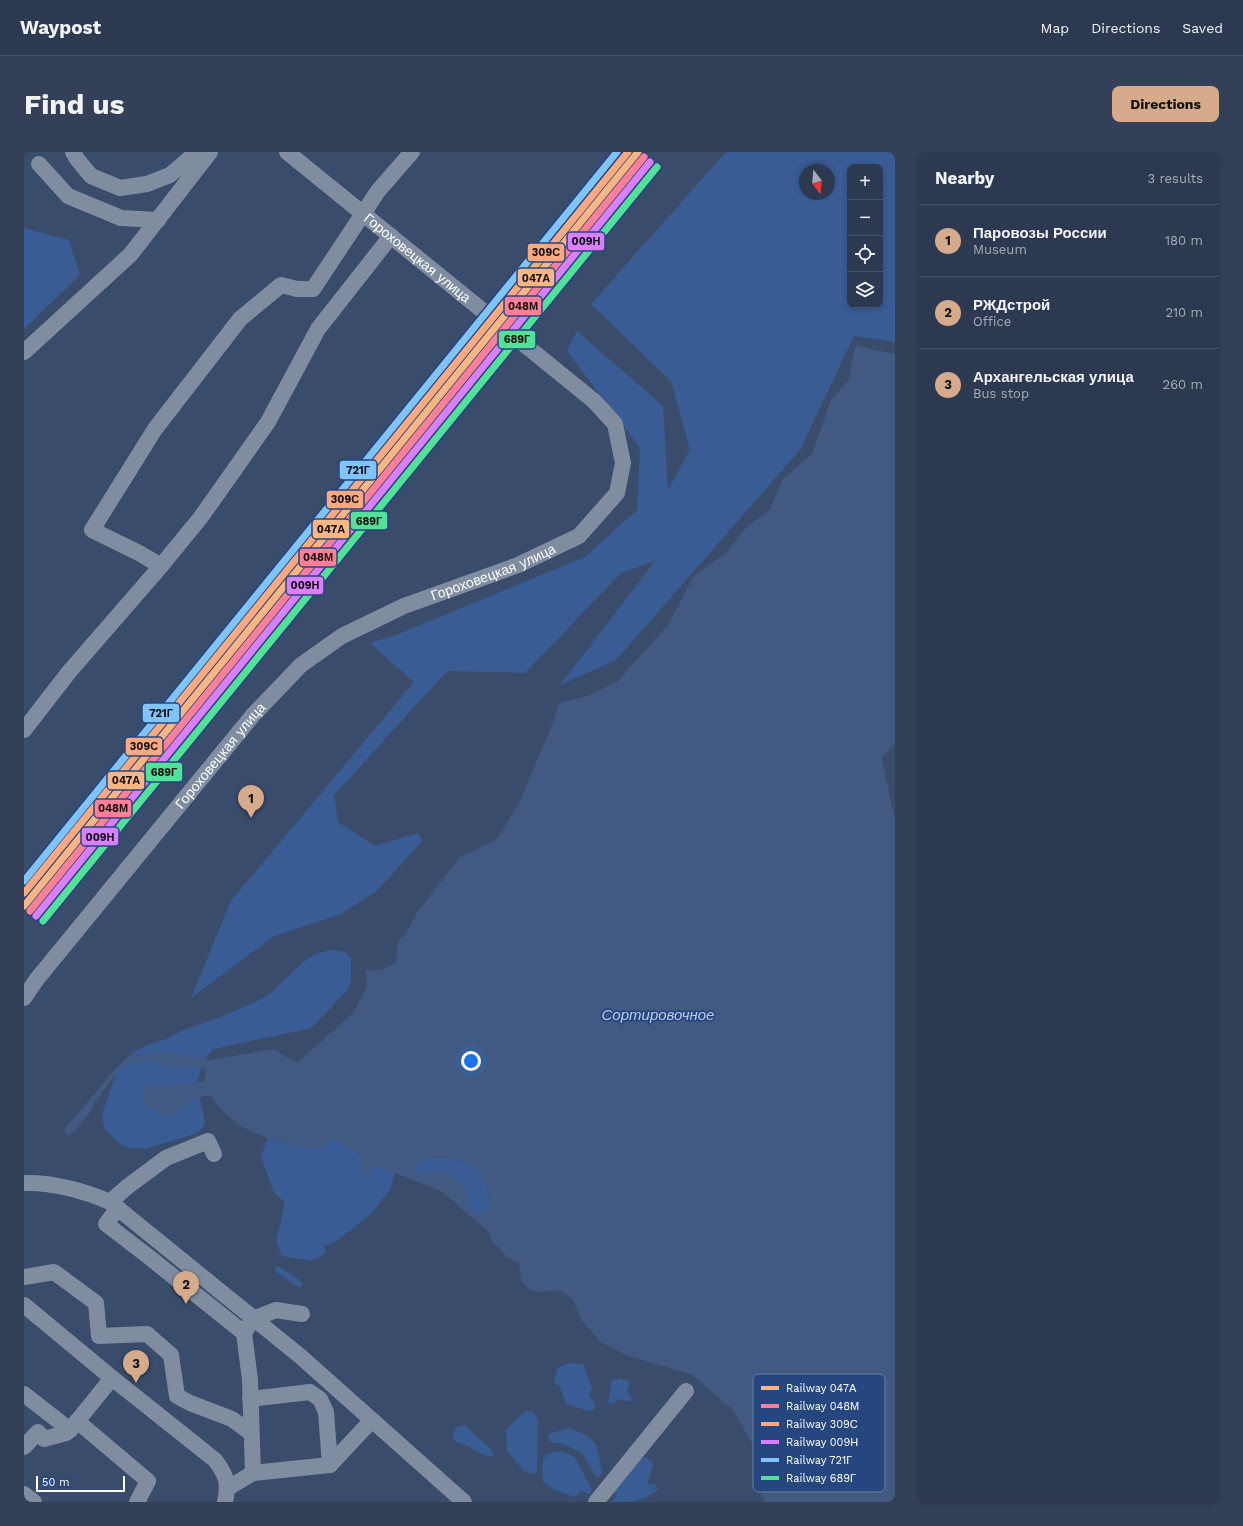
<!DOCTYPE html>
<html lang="en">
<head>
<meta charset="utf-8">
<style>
  :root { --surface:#2c3950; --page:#344057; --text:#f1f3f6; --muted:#a6acb7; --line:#485367; --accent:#d6ab8b }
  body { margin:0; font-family:"Work Sans",sans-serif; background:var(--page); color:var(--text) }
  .controls { position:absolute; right:12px; top:12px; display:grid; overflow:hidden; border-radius:8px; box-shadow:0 2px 6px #0003 }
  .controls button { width:36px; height:36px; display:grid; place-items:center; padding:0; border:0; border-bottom:1px solid var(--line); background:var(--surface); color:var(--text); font:20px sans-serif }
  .compass { position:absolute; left:775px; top:12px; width:36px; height:36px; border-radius:50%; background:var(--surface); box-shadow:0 2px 6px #0003; rotate:164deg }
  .scale { position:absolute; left:12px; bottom:10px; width:89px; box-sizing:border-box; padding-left:4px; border:2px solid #fff; border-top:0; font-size:11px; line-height:14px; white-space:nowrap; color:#fff; -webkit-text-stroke:3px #26467f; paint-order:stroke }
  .you { position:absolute; left:447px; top:909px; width:14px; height:14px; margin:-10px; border:3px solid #fff; border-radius:50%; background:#1a73e8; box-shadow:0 0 0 6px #1a73e833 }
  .badge { display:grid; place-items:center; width:26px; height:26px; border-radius:50%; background:var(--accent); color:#111; font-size:13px; font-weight:700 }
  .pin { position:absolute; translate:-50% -33px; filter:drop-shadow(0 1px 2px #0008) }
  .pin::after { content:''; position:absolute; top:21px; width:14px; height:12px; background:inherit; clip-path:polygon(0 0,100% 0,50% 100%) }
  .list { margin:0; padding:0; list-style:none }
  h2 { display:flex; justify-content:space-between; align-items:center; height:52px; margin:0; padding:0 16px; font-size:17px }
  h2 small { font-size:13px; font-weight:400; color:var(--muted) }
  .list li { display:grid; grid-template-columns:26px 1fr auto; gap:12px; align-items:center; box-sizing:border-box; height:72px; padding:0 16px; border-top:1px solid var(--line) }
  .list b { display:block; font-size:15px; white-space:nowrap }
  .list p { margin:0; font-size:13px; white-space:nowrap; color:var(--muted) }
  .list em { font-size:13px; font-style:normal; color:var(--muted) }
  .icon { flex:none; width:22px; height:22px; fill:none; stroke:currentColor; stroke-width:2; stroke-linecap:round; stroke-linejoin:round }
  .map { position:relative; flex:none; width:871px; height:1350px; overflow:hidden; border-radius:8px }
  header { display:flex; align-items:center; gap:24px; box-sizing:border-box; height:56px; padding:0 20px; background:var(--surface); border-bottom:1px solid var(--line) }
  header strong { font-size:19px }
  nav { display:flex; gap:22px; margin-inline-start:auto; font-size:14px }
  .intro { display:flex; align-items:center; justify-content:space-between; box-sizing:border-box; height:96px; padding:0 24px }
  h1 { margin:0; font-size:28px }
  .button { padding:10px 18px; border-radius:8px; background:var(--accent); color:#111; font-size:14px; font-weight:700 }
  main { display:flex; gap:24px; padding:0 24px }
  aside { flex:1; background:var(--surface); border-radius:8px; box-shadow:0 2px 6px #0003 }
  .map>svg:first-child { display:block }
</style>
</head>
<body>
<header>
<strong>Waypost</strong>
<nav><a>Map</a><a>Directions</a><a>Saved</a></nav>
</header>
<div class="intro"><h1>Find us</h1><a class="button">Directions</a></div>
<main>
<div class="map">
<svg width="871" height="1350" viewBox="0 0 871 1350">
  <rect width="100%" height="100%" fill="#3a4c6b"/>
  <g fill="#3a5c95" fill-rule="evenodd">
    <path d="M702,0H871V190L830,184L776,298L592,508L536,533L631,409L597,421L501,521L423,519L310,643L314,670L351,694L394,681L398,689L353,739L317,762L250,784L167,846L207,749L390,530L346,491L372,483L561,405L613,358L616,296L543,199L553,179L639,254L644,338L666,298L647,229L567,152ZM826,15H856V153H826ZM781,18H805V42H781Z"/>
    <path d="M0,76L45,88L56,123L0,177Z"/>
    <path d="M306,798L321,800L327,806V829L324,837L288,876L189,897L179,909L173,932L181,970L178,977L171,982L120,997L102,995L95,991L82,979L79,972L78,963L94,916L105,904L113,898L128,891L143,887L157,879L194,866L233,849L247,841L278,811L291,802Z"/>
    <path d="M244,986L258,991L309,986L336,1002L346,1018L353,1014L371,1020L367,1036L348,1061L314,1088L300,1094L302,1101L287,1109L258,1104L252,1089L261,1051L250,1040L237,1005Z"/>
    <path d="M419,1005C426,1007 434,1008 440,1010C459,1017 467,1038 466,1056L460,1061L453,1062L445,1056C441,1026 436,1030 410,1020L399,1024L388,1017C395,1006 407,1006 419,1005Z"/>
    <path d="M253,1114L274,1127L279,1132L276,1136L251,1119V1116Z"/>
    <path d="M544,1211L559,1212L568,1237L565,1243L570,1250L571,1257L565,1259L542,1252L536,1234L530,1231L533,1217Z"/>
    <path d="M598,1227L606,1230L603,1240L608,1245L606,1250L596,1247L587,1252L584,1250L588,1228Z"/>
    <path d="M502,1259L510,1261L514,1269L513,1317L511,1321L507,1322L499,1318L483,1299L482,1277Z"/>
    <path d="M441,1273L469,1300V1304L464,1305L452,1299L440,1292L432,1290L428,1285L432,1275Z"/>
    <path d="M545,1276C576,1288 572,1290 578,1321L575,1325L572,1324L558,1301L539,1292L526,1290L524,1282Z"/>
    <path d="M536,1299L551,1305L568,1338L565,1342L558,1339L550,1345L532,1338L519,1330L518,1313L522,1303L528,1300Z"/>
    <path d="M622,1305L629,1311L623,1333L631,1332L634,1337C622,1350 604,1350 587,1350L592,1345L589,1336L614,1306Z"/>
  </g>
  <path fill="#425a82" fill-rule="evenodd" d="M832,194L871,202V591L857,605L871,667V1350H741C735,1333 732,1329 740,1312L709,1258L667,1222L604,1204L577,1190L558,1169L548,1146L535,1138L516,1140L504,1137L497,1127L495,1112L483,1105L468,1089L464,1079L417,1039L353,1014L346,1018L344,1026L339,1023L336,1002L309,986L296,998C263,992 227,986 202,962C196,957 191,949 186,943L168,947L151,962L142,964L121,953L118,942L123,933L144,935L180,929L182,921L178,915L168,914L147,916L124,908L105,910L92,922L70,952L66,960L52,978L44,984L41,982L40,978L93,915L108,902L133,903L145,900L185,908L249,897L273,911L329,861L343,835L342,819L361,817L372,810L374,789L382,782L392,762L435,706L473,687L495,651L529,571L535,551L566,543L594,529L644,473L670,424L702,401L721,377L746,357L758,328L788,302L807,248L825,228L828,207ZM419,1005C426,1006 434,1008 440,1010C459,1017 467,1038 466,1056L460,1061L453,1062L445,1056L443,1040L437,1031L425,1021L410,1020L399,1024L389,1017C395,1006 407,1006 419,1005Z"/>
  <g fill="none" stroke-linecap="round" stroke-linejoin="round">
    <g stroke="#808da1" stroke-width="16">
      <path d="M49,0L53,7L67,24L96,36L123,32L146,23L166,6L175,0"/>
      <path d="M15,12L44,44L97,66L134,68"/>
      <path d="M0,200L107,102L186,0"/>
      <path d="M137,414L115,401L68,378L131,277L216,167L257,133L273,137H289L354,39L388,0"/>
      <path d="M0,578L45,520L137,414L177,365L244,270L294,177L367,84"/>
      <path id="s1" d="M0,846L13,827L229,563L277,513L318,484L380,454L494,413L555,384L593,341L599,311L591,272L570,249"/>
      <path d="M0,1031C28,1030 61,1039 86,1050L276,1204L440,1350"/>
      <path d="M86,1050L103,1035L142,1006L184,989L190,1002"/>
      <path d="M94,1056L82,1072L125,1105L220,1181"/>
      <path d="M0,1125L30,1120L72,1151L75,1184L123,1182L147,1203L153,1244L166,1251L208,1267L227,1281"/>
      <path d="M0,1153L88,1226L191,1308C203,1324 205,1331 201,1350"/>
      <path d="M0,1242L46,1278"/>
      <path d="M226,1247L286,1240L296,1247L302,1260L306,1313"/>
      <path d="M53,1269L124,1329L113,1350"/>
      <path d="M0,1295L14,1280L20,1287L42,1281L46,1278L88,1226"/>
      <path d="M229,1321L306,1313L348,1268"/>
      <path d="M204,1336L229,1321L226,1228L220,1181L229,1167L252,1158L278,1162"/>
      <path d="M0,1342L10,1350"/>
      <path d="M572,1350L662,1239"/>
    </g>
    <path stroke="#808da1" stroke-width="16" id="s2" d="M263,0L570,249"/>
    <g stroke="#26467f" stroke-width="10">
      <path id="rail-1" d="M0,754L614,0"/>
    </g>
    <g stroke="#26467f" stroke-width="10">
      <path id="rail-2" d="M6,759L620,5"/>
    </g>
    <g stroke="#26467f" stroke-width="10">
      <path id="rail-3" d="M0,741L604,0"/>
    </g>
    <g stroke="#26467f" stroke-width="10">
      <path id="rail-4" d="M12,764L626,10"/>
    </g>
    <g stroke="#26467f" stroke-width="10">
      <path id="rail-5" d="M0,729L593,0"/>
    </g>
    <g stroke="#26467f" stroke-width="10">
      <path id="rail-6" d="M19,769L633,15"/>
    </g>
    <use href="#rail-1" stroke="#fcb683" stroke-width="7"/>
    <use href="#rail-2" stroke="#ff8098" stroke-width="7"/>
    <use href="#rail-3" stroke="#ffa980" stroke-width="7"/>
    <use href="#rail-4" stroke="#d880ff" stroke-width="7"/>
    <use href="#rail-5" stroke="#80c4ff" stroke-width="7"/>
    <use href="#rail-6" stroke="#53e098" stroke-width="7"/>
  </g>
  <g text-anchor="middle" stroke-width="3.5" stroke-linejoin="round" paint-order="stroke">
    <g font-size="14" fill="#fff" stroke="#26467f">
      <text dy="5" stroke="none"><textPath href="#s2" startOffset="168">Гороховецкая улица</textPath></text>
      <text dy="5" stroke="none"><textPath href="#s1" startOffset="648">Гороховецкая улица</textPath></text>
      <text dy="5" stroke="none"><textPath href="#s1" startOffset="312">Гороховецкая улица</textPath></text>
    </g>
    <g font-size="15" font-style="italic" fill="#b7cced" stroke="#26467f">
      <text x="634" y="868">Сортировочное</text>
    </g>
  </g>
  <rect x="729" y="1222" width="132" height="118" rx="6" fill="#26467f" stroke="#677ea5" stroke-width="1"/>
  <rect x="737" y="1234" width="18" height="4" fill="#fcb683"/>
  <rect x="737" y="1252" width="18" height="4" fill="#ff8098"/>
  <rect x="737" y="1270" width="18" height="4" fill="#ffa980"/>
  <rect x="737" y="1288" width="18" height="4" fill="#d880ff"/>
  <rect x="737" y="1306" width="18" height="4" fill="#80c4ff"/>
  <rect x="737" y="1324" width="18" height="4" fill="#53e098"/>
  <g font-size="11" fill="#fff">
    <text x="762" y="1240">Railway 047А</text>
    <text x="762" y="1258">Railway 048М</text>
    <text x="762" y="1276">Railway 309С</text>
    <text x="762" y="1294">Railway 009Н</text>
    <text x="762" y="1312">Railway 721Г</text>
    <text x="762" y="1330">Railway 689Г</text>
  </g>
  <g stroke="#26467f" stroke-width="1.5">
    <rect x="543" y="80" width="38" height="19" rx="4" fill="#d880ff"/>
    <rect x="503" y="91" width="38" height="19" rx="4" fill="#ffa980"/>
    <rect x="493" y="116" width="38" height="19" rx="4" fill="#fcb683"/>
    <rect x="480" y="144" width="38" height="20" rx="4" fill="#ff8098"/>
    <rect x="474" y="178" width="38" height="19" rx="4" fill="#53e098"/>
    <rect x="315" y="308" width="38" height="20" rx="4" fill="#80c4ff"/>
    <rect x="302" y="338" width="38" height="19" rx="4" fill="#ffa980"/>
    <rect x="326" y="359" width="38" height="19" rx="4" fill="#53e098"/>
    <rect x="288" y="367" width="38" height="20" rx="4" fill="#fcb683"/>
    <rect x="275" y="396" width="38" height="19" rx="4" fill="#ff8098"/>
    <rect x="262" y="424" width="38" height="19" rx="4" fill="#d880ff"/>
    <rect x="118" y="551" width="38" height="20" rx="4" fill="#80c4ff"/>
    <rect x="101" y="585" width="38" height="19" rx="4" fill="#ffa980"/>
    <rect x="121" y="610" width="38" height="20" rx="4" fill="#53e098"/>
    <rect x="83" y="619" width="38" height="19" rx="4" fill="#fcb683"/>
    <rect x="70" y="647" width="38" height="19" rx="4" fill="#ff8098"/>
    <rect x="57" y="675" width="38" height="19" rx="4" fill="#d880ff"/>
  </g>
  <g font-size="11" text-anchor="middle" font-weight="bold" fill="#111">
    <text x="562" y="93">009Н</text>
    <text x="522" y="104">309С</text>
    <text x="512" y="130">047А</text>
    <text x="499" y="158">048М</text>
    <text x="493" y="191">689Г</text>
    <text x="334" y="322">721Г</text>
    <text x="321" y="351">309С</text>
    <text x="345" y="373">689Г</text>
    <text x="307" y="381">047А</text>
    <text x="294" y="409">048М</text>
    <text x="281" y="437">009Н</text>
    <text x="137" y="565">721Г</text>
    <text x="120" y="598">309С</text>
    <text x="140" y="624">689Г</text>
    <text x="102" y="632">047А</text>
    <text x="89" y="660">048М</text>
    <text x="76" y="689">009Н</text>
  </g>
</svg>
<div class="controls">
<button>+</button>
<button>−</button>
<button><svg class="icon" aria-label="locate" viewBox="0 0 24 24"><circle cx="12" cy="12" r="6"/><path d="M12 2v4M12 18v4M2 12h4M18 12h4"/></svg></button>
<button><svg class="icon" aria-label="layers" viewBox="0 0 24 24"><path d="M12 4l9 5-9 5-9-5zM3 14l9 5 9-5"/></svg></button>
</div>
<svg class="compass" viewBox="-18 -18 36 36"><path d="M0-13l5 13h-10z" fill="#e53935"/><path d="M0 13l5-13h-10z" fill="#a6acb7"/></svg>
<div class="scale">50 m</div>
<div class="you"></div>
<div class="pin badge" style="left:227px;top:666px">1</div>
<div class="pin badge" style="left:162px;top:1152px">2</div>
<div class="pin badge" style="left:112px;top:1231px">3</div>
</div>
<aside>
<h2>Nearby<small>3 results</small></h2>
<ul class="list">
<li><span class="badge">1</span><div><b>Паровозы России</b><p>Museum</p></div><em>180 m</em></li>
<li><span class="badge">2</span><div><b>РЖДстрой</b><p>Office</p></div><em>210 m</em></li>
<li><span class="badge">3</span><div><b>Архангельская улица</b><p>Bus stop</p></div><em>260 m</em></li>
</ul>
</aside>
</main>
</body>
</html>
